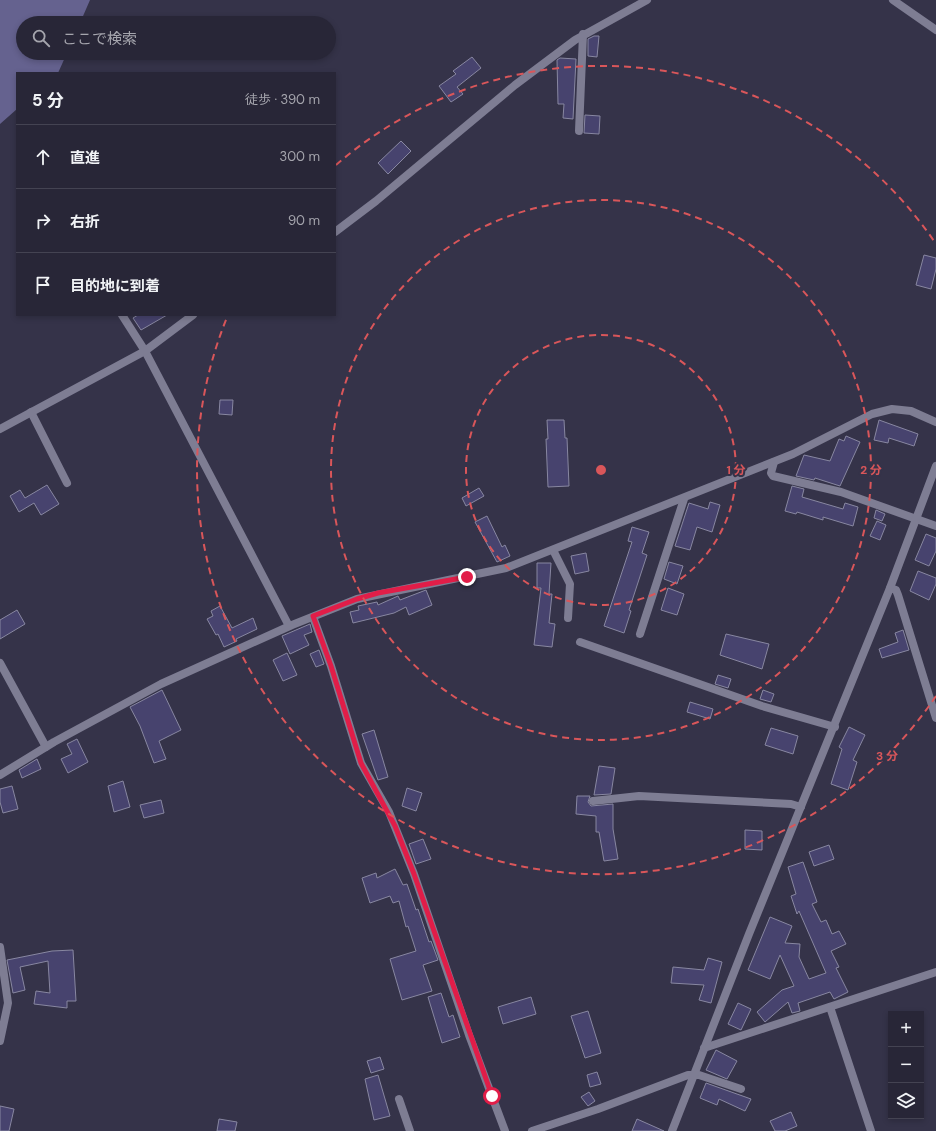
<!DOCTYPE html>
<html lang="ja">
<head>
<meta charset="utf-8">
<style>
  :root { --surface:#282637; --page:#302e3f; --text:#f1f3f6; --muted:#a5a5ad; --line:#444352 }
  body { margin:0; font-family:"DM Sans","Noto Sans JP",sans-serif; background:var(--page); color:var(--text) }
  .controls { position:absolute; right:12px; bottom:12px; display:grid; overflow:hidden; border-radius:0px; box-shadow:0 2px 6px #0003 }
  .controls button { width:36px; height:36px; display:grid; place-items:center; padding:0; border:0; border-bottom:1px solid var(--line); background:var(--surface); color:var(--text); font:20px sans-serif }
  .stop { position:absolute; width:12px; height:12px; margin:-9px; border:3px solid #e11d48; border-radius:50%; background:#fff }
  .stop.end { background:#e11d48; border-color:#fff; box-shadow:0 1px 4px #0008 }
  .list { margin:0; padding:0; list-style:none }
  h2 { display:flex; justify-content:space-between; align-items:center; height:52px; margin:0; padding:0 16px; font-size:17px }
  h2 small { font-size:13px; font-weight:400; color:var(--muted) }
  .list li { display:grid; grid-template-columns:26px 1fr auto; gap:12px; align-items:center; box-sizing:border-box; height:64px; padding:0 16px; border-top:1px solid var(--line) }
  .list b { display:block; font-size:15px; white-space:nowrap }
  .list em { font-size:13px; font-style:normal; color:var(--muted) }
  .icon { flex:none; width:22px; height:22px; fill:none; stroke:currentColor; stroke-width:2; stroke-linecap:round; stroke-linejoin:round }
  .map { position:relative; flex:none; width:936px; height:1131px; overflow:hidden }
  .search { position:absolute; background:var(--surface); box-shadow:0 2px 6px #0003; left:16px; top:16px; width:320px; height:44px; display:flex; align-items:center; gap:10px; box-sizing:border-box; padding:0 14px; border-radius:22px; color:var(--muted); font-size:15px }
  .panel { position:absolute; background:var(--surface); box-shadow:0 2px 6px #0003; left:16px; top:72px; width:320px; height:244px; border-radius:0px }
  .map>svg:first-child { display:block }
</style>
</head>
<body>
<div class="map">
<svg width="936" height="1131" viewBox="0 0 936 1131">
  <rect width="100%" height="100%" fill="#353349"/>
  <path fill="#65628f" d="M0,0H90L80,23H23V53H67L58,73H17V109L0,124Z"/>
  <g fill="#47436e" stroke="#8887a1">
    <path d="M594,36H599L597,57L588,56V39Z"/>
    <path d="M472,57L481,68L457,87L463,94L451,102L439,86L456,74L453,71Z"/>
    <path d="M560,58L576,59L573,119L563,118L564,104H558L557,60Z"/>
    <path d="M585,115L600,116L599,134L584,133Z"/>
    <path d="M401,141L411,151L388,174L378,163Z"/>
    <path d="M924,255L936,258V269L931,289L916,285Z"/>
    <path d="M138,315H167L141,330L133,318Z"/>
    <path d="M220,400H233L232,415L219,414Z"/>
    <path d="M547,420H564L565,438H567L569,486L548,487L546,439H548Z"/>
    <path d="M879,420L918,434L914,446L889,438L888,443L874,440Z"/>
    <path d="M846,436L860,442L840,486L815,478L814,480L796,476L804,455L830,461L839,439L844,441Z"/>
    <path d="M47,485L59,504L41,515L34,503L19,512L10,496L20,490L25,498Z"/>
    <path d="M792,486L804,489L802,497L843,509L845,503L858,507L853,526L823,517V520L797,512L796,514L785,511Z"/>
    <path d="M479,488L484,496L466,506L462,498Z"/>
    <path d="M710,502L720,505L712,532L697,527L690,550L675,546L689,503L708,509Z"/>
    <path d="M876,510L885,514L882,521L874,518Z"/>
    <path d="M487,516L502,547L505,545L510,556L497,562L475,522Z"/>
    <path d="M877,521L886,525L880,540L870,536Z"/>
    <path d="M632,527L649,532L642,553L647,555L629,610L631,611L624,633L604,626L632,542L628,541Z"/>
    <path d="M926,534L936,538V551L929,566L915,560Z"/>
    <path d="M586,553L589,571L575,574L571,556Z"/>
    <path d="M669,562L683,566L677,584L664,579Z"/>
    <path d="M537,563H551L549,594H552L549,623L555,624L552,647L534,645L541,588H537Z"/>
    <path d="M918,571L936,578V584L929,600L910,591Z"/>
    <path d="M668,588L684,594L677,615L661,610Z"/>
    <path d="M426,590L432,605L409,615L406,607L394,613L353,623L350,612L359,610L358,606L377,602L378,605L398,596L400,600Z"/>
    <path d="M220,606L232,628L253,618L257,629L236,639L237,641L224,647L218,634L216,635L207,619L213,616L211,611Z"/>
    <path d="M17,610L25,624L0,639V620Z"/>
    <path d="M310,624L312,632L304,635L309,645L290,654L282,636Z"/>
    <path d="M903,630L909,650L882,658L879,649L898,642L895,633Z"/>
    <path d="M726,634L769,644L762,669L720,655Z"/>
    <path d="M319,650L324,664L316,667L310,654Z"/>
    <path d="M287,653L297,675L283,681L273,660Z"/>
    <path d="M718,675L731,679L728,688L715,684Z"/>
    <path d="M162,690L181,730L159,741L166,759L154,763L140,726L130,707Z"/>
    <path d="M763,690L774,694L771,702L760,699Z"/>
    <path d="M690,702L713,709L710,719L687,712Z"/>
    <path d="M849,727L865,735L853,760L857,762L848,790L831,784L842,749L839,747Z"/>
    <path d="M771,728L798,736L793,754L765,745Z"/>
    <path d="M374,730L388,777L378,780L362,734Z"/>
    <path d="M77,739L88,762L68,773L61,759L72,754L67,744Z"/>
    <path d="M37,759L41,769L22,778L19,770Z"/>
    <path d="M599,766L615,768L611,794L594,795Z"/>
    <path d="M123,781L130,807L114,812L108,786Z"/>
    <path d="M12,786L18,809L3,813L0,802V789Z"/>
    <path d="M407,788L422,793L416,811L402,806Z"/>
    <path d="M577,796H590L588,802L591,806L613,804V829L618,859L604,861L599,832H596V816L576,814Z"/>
    <path d="M161,800L164,813L144,818L140,805Z"/>
    <path d="M745,830L762,831V850L745,849Z"/>
    <path d="M423,839L431,859L416,864L409,844Z"/>
    <path d="M829,845L834,859L814,866L809,852Z"/>
    <path d="M803,862L817,902L812,904L821,922L826,920L832,934L839,931L846,944L831,951L839,967L836,968L848,992L834,999L830,992L798,1003L800,1011L792,1013L788,1002L765,1022L757,1012L782,990L794,986L780,955L770,979L748,970L770,917L792,926L785,943L800,944L799,957L809,979L826,973L799,911L797,914L791,896L796,894L788,867Z"/>
    <path d="M395,869L403,885L407,884L416,910L418,909L429,942L431,941L438,960L423,965L432,991L402,1000L390,959L416,951L408,926L406,927L399,901L393,903L390,896L370,903L362,878L376,873L377,878Z"/>
    <path d="M73,950L76,1001H67V1008L34,1004L36,991L50,993L48,961L20,967L25,990L13,993L7,960L52,951Z"/>
    <path d="M708,958L722,962L711,1003L699,1000L704,985L671,983L673,967L704,970Z"/>
    <path d="M441,993L449,1017L453,1015L460,1037L442,1043L428,997Z"/>
    <path d="M531,997L536,1014L503,1024L498,1007Z"/>
    <path d="M738,1003L751,1009L741,1030L728,1024Z"/>
    <path d="M588,1011L601,1053L585,1058L571,1016Z"/>
    <path d="M716,1050L737,1061L727,1079L706,1070Z"/>
    <path d="M380,1057L384,1069L371,1073L367,1061Z"/>
    <path d="M597,1072L601,1084L590,1087L587,1075Z"/>
    <path d="M378,1075L390,1116L374,1120L365,1079Z"/>
    <path d="M706,1083L751,1099L745,1111L719,1099L717,1105L700,1098Z"/>
    <path d="M589,1092L595,1101L588,1106L581,1097Z"/>
    <path d="M0,1106L14,1109L9,1131H0Z"/>
    <path d="M791,1112L797,1126L785,1131H775L770,1121Z"/>
    <path d="M219,1119L237,1122L235,1131H217Z"/>
    <path d="M637,1119L664,1131H632Z"/>
  </g>
  <g fill="none" stroke-linecap="round" stroke-linejoin="round">
    <g stroke="#7e7d93" stroke-width="8">
      <path d="M893,0L936,30"/>
      <path d="M579,131L583,34"/>
      <path d="M335,232L376,201L515,85L575,40L647,0"/>
      <path d="M122,315L145,351L289,626"/>
      <path d="M31,412L67,483"/>
      <path d="M0,429L145,351L193,315"/>
      <path d="M774,462L771,473L773,476L841,492L936,526"/>
      <path d="M553,550L570,584L568,618"/>
      <path d="M890,588L896,590L898,595L936,718"/>
      <path d="M313,617L331,666L361,763L389,812L414,874L469,1035L505,1131"/>
      <path d="M640,634L684,499"/>
      <path d="M580,642L762,706L835,727"/>
      <path d="M0,663L46,747"/>
      <path d="M0,775L54,742L161,684L292,625L357,599L506,568L793,454L872,414L892,409L911,411L936,422"/>
      <path d="M593,801L639,796L791,804L801,807"/>
      <path d="M0,947L8,1003L0,1041"/>
      <path d="M830,1007L871,1131"/>
      <path d="M704,1048L936,972"/>
      <path d="M399,1099L410,1131"/>
      <path d="M532,1131L598,1109L688,1075H699L741,1089"/>
    </g>
    <path stroke="#7e7d93" stroke-width="8" d="M672,1131L749,934L890,588L936,466"/>
  </g>
  <g fill="none" stroke-linecap="round" stroke-linejoin="round">
    <path stroke="#e11d48" stroke-width="5" d="M467,577L378,593L357,599L313,616L331,666L361,763L395,826L414,874L492,1096"/>
  </g>
  <g fill="none" stroke="#d9565a" stroke-width="2" stroke-dasharray="7 5">
    <circle cx="601" cy="470" r="135"/>
    <circle cx="601" cy="470" r="270"/>
    <path d="M936 696A404 404 0 0 1 228 315M336 165A404 404 0 0 1 936 244"/>
  </g>
  <circle cx="601" cy="470" r="6" fill="#d9565a" stroke="#353349" stroke-width="2"/>
  <g font-size="12" text-anchor="middle" font-weight="bold" fill="#d9565a" stroke="#353349" stroke-width="4" stroke-linejoin="round" paint-order="stroke">
    <text x="736" y="474">1 分</text>
    <text x="871" y="474">2 分</text>
    <text x="887" y="760">3 分</text>
  </g>
</svg>
<div class="controls">
<button>+</button>
<button>−</button>
<button><svg class="icon" aria-label="layers" viewBox="0 0 24 24"><path d="M12 4l9 5-9 5-9-5zM3 14l9 5 9-5"/></svg></button>
</div>
<div class="stop" style="left:492px;top:1096px"></div>
<div class="stop end" style="left:467px;top:577px"></div>
<div class="search"><svg class="icon" aria-label="search" viewBox="0 0 24 24"><circle cx="10" cy="10" r="6"/><path d="M15 15l6 6"/></svg>ここで検索</div>
<section class="panel">
<h2>5 分<small>徒歩 · 390 m</small></h2>
<ul class="list">
<li><svg class="icon" aria-label="ahead" viewBox="0 0 24 24"><path d="M12 20V5M6 11l6-6 6 6"/></svg><div><b>直進</b></div><em>300 m</em></li>
<li><svg class="icon" aria-label="right" viewBox="0 0 24 24"><path d="M7 20v-9h11M14 6l5 5-5 5"/></svg><div><b>右折</b></div><em>90 m</em></li>
<li><svg class="icon" aria-label="arrive" viewBox="0 0 24 24"><path d="M6 21V4h12l-3 4 3 4H6"/></svg><div><b>目的地に到着</b></div></li>
</ul>
</section>
</div>
</body>
</html>
